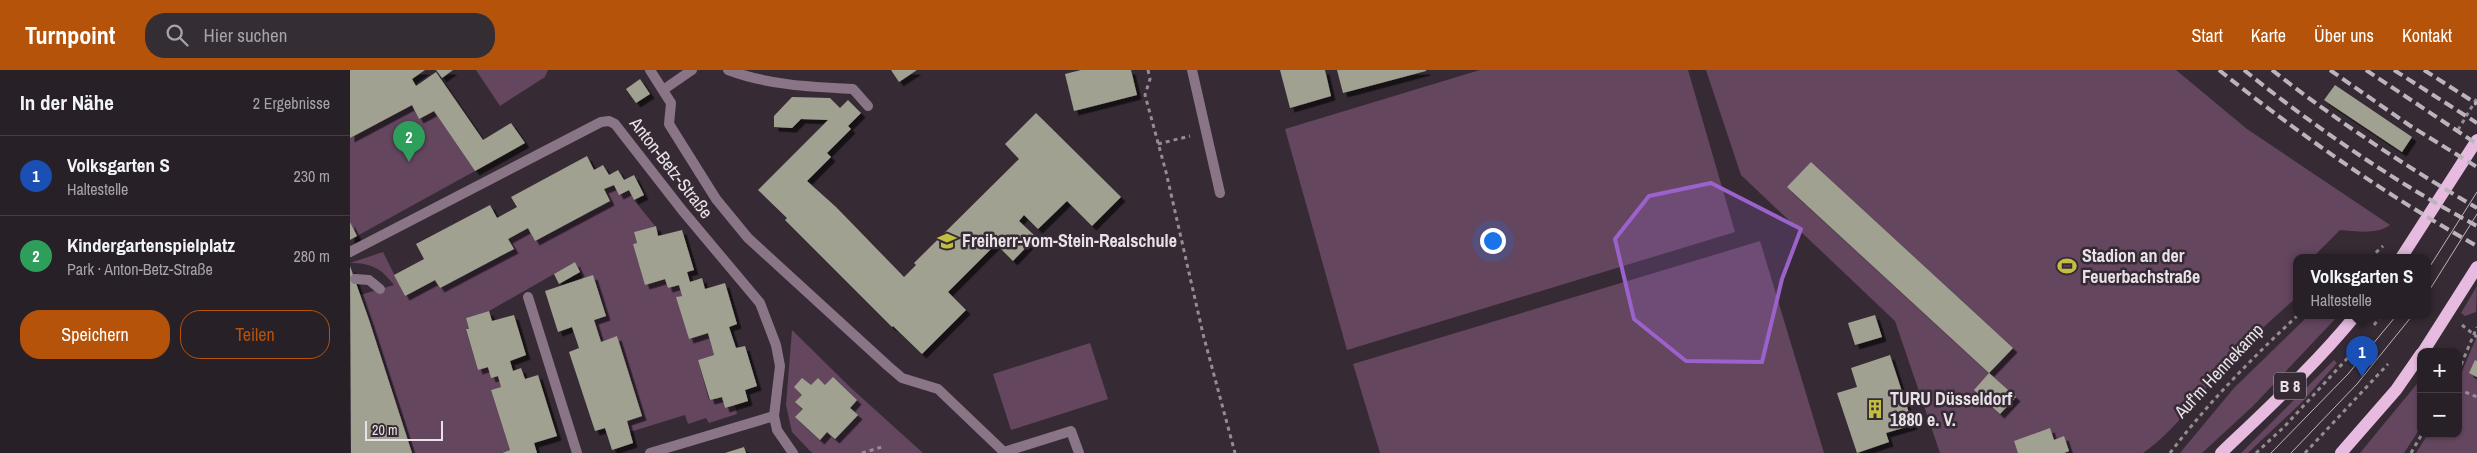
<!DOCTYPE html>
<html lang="de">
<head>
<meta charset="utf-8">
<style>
  :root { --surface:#282027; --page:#342d33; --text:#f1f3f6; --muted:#a5a3a7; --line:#443e44; --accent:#b45309 }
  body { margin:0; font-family:"Archivo Narrow",sans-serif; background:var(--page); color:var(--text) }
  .controls { position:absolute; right:15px; bottom:15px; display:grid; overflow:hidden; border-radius:10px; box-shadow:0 1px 4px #0004 }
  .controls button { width:45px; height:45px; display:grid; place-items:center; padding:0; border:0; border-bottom:1px solid var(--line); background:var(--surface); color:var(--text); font:25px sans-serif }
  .scale { position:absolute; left:15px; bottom:12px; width:78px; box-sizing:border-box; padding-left:5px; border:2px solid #e8e1e7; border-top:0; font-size:14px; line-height:18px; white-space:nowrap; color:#e8e1e7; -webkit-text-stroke:4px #362b34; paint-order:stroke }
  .you { position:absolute; left:1142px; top:170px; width:18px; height:18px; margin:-12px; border:4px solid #fff; border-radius:50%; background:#1a73e8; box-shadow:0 0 0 8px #1a73e833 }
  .badge { display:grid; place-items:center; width:32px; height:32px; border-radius:50%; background:var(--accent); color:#fff; font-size:16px; font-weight:700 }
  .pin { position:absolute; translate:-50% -41px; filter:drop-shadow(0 1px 2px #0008) }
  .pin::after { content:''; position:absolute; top:26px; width:18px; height:15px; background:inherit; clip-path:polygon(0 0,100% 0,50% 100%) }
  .popup { position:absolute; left:1943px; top:184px; width:138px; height:65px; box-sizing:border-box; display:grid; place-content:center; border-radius:10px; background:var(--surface); filter:drop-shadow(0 1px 4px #0005); font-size:16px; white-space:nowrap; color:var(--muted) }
  .popup b { font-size:19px; color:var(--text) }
  .popup::after { content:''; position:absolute; left:50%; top:100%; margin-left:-10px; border:10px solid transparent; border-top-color:var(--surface) }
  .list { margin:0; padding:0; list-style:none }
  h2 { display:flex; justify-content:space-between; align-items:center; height:65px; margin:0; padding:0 20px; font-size:21px }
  h2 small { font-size:16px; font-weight:400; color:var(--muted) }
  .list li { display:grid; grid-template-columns:32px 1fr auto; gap:15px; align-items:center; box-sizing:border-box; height:80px; padding:0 20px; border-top:1px solid var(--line) }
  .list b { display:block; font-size:19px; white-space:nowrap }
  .list p { margin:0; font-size:16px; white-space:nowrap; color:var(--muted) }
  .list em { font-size:16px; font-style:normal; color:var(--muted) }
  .actions { display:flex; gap:10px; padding:15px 20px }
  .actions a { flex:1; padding:11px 0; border:1px solid var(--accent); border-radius:20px; text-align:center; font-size:18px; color:var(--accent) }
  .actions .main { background:var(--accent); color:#fff }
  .icon { flex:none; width:28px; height:28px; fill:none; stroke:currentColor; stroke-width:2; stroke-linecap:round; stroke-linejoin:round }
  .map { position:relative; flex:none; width:2127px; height:383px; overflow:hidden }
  header { display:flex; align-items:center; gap:30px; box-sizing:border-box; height:70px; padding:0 25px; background:var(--accent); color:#fff }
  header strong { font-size:24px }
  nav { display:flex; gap:28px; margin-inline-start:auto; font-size:18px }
  .search { width:350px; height:45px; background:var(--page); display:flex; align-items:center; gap:12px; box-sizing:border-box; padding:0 18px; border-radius:20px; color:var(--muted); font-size:19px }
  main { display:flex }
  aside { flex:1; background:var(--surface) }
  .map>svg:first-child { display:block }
</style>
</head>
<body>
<header>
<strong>Turnpoint</strong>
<div class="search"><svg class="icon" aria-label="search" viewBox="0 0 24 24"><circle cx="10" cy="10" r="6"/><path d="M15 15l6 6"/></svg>Hier suchen</div>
<nav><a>Start</a><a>Karte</a><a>Über uns</a><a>Kontakt</a></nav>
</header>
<main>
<aside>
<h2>In der Nähe<small>2 Ergebnisse</small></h2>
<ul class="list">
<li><span class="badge" style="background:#1a4fb4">1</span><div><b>Volksgarten S</b><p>Haltestelle</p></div><em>230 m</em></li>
<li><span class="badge" style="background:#2e9e5b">2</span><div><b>Kindergartenspielplatz</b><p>Park · Anton-Betz-Straße</p></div><em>280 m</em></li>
</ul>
<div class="actions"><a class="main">Speichern</a><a>Teilen</a></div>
</aside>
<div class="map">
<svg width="2127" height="383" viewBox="0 0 2127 383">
  <defs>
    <filter id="shadow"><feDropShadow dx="4.5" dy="4.5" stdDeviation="0" flood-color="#0009"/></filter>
  </defs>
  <rect width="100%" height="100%" fill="#362b34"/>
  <g fill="#64465f">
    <path d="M126,0H198L195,7L150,36Z"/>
    <path d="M1130,0H1338L1385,162L997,280L935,59Z"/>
    <path d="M1356,0H1826L1897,59L2040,155C2026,165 2006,161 1990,160L1964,186L1966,188H1947V227C1921,250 1896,273 1872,299C1847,327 1825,361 1793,383H1590L1545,251L1391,105Z"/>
    <path d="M62,35L69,49L84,41L125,101L7,166L0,152V68Z"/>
    <path d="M264,115L269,124L279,120L284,130L305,156L284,162L287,173L283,174L315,209L318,218L329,215L332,226L327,227L339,269L358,263L364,285L348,290L359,330L372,327L375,338L385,335L387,344L359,353L356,348L338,354L335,345L280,362L277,351L292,346L267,267L251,272L244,250L256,246L243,206L233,209L225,192L139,241L116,248L119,259L116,260L128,300L138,297L148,306L151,317L141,320L160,380L151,383H62L10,225L44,215C31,198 21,193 0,193L33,182L55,226L85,210L90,218L163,180L158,169L178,158L185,171L260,131L254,119Z"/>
    <path d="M1410,171L1474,383H1030L1003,294Z"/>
    <path d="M2127,216L2126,242L2115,246L2111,243Z"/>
    <path d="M1958,246H1988L1903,336L1852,383H1830L1884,318Z"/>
    <path d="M442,260L501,318L573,383H463L460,381L442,362L436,335Z"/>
    <path d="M2127,266V383H2066L2078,364H2108V311Z"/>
    <path d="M740,273L758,329L661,360L643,304Z"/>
    <path d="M1984,290L1987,293L1951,333L1898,383H1891Z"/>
    <path d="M2071,309V357L2054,383H2010Z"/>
  </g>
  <g fill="#a1a192" filter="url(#shadow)">
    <path d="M0,0H75L62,9L66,16L86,2L133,70L161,53L175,73L125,101L84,41L69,49L62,35L0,68Z"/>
    <path d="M86,0H103L92,8Z"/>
    <path d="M541,0H567L549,12Z"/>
    <path d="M731,0H781L787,25L724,41L715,4Z"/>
    <path d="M930,0H975L981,26L940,38Z"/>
    <path d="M987,0H1076V1L993,23Z"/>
    <path d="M290,9L300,24L286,33L276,19Z"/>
    <path d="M1985,15L2062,67L2052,82L1974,30Z"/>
    <path d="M442,27L480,28L490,38L498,30L511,43L498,56L501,59L477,83L481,87L457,111L486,137L554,207L566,195L564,193L669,89L655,74L686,43L771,127L742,156L717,131L688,159L674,145L669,151L686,167L663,191L646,174L598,222L616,240L572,284L543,256L542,257L435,150L437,148L408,120L478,50L451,49L442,58L424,57V46Z"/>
    <path d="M237,86L244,100L253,95L259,105L268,100L274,110L284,105L294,125L284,130L279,120L269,125L264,115L254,119L260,131L241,141L185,171L178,158L158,169L164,179L90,218L85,210L55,226L44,205L74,189L66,174L140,135L147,148L167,137L161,127Z"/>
    <path d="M1461,92L1663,278L1639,303L1437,117Z"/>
    <path d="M0,152L7,166L0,170Z"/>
    <path d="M306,156L308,166L332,160L344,200L337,202L340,212L352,208L355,219L375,213L387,254L379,257L386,278L395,276L407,316L395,320L398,331L375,338L372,327L360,330L348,290L364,285L358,263L339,269L326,227L332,226L329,215L318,218L315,209L295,215L283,174L287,173L284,162Z"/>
    <path d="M225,192L230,202L209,214L204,204Z"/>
    <path d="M0,196L19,250L62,383H1Z"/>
    <path d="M243,205L256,246L244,250L251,272L267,266L292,346L277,351L283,373L262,380L255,358L245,361L219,282L229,278L222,257L208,262L195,221Z"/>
    <path d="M139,241L142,251L164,245L176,285L160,291L163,301L171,298L175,309L188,305L207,366L184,373L187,383H152L160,380L141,320L151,317L148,306L141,308L138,297L128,300L116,259H119L116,248Z"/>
    <path d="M1525,245L1532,267L1505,275L1498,253Z"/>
    <path d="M1540,285L1563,355L1536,363L1539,372L1507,383L1487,323L1507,317L1501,298Z"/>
    <path d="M2125,290L2127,291V307L2119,303Z"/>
    <path d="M1639,303L1666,327L1650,344L1624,320Z"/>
    <path d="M483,307L507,330L500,338L508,345L485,369L477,362L470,370L445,347L453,339L445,332L452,325L444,317L452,308L461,315L468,308L475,315Z"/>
    <path d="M1700,358L1704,370L1714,366L1719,381L1714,383H1668L1664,371Z"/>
    <path d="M394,377L396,383H375Z"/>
  </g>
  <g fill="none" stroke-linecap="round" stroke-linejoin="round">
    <g stroke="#968d94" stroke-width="3" stroke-dasharray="4 4" stroke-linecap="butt">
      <path d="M798,0L800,9L795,25L816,102L853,264L885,383"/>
      <path d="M2108,60L2127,28"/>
      <path d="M808,74L840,66"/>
      <path d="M2020,188L2033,176"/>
      <path d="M2024,255L2031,246"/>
      <path d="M2112,255L2127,267"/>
      <path d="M2108,302L2127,257"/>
      <path d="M2108,319L2127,327"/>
      <path d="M512,383L532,377"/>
      <path d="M1820,383C1858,333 1901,289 1947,246"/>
      <path d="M1906,383L1934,357L2005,280"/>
      <path d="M1955,383L2038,294"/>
      <path d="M2061,383L2072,364"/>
    </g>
    <g stroke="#8a7587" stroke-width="10">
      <path d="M300,0L321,33L319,54L366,129L398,168L538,296L552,308L588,319L654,382L721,361L729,383"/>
      <path d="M378,0C418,15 460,17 503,19L518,36"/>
      <path d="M313,20L342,0"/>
      <path d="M5,209L19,210L30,219"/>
    </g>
    <g stroke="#8a7587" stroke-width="10">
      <path d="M842,0L870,123"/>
      <path d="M0,182L251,52L259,51L265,54L332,140L410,233L426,275L430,296L424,346"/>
      <path d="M178,227L227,383"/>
      <path d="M300,383L424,346L427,360L443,383"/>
    </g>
    <g stroke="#e6bbdf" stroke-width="12">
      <path d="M2051,188L2127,70"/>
      <path d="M2073,282L2127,197"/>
      <path d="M1871,383C1917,339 1965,295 2005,246"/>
      <path d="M1991,383L2046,320L2071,284"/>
    </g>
    <g stroke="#bcb4bb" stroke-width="1">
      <path d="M2077,201L2127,122"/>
      <path d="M2077,224L2127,144"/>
      <path d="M1921,383L1998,304L2046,246"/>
      <path d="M1941,383L2007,314L2062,246"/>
    </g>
    <g stroke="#bcb4bb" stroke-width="4" stroke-dasharray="10 5" stroke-linecap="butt">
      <path d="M1869,0C1950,65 2036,125 2127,176"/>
      <path d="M1894,0C1967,59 2045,112 2127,156"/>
      <path d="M1922,0C1987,51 2055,96 2127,138"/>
      <path d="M1980,0L2059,55L2127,97"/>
      <path d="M2016,0L2127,74"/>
      <path d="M2044,0L2127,53"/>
      <path d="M2074,0L2127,34"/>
    </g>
  </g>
  <path fill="#9c62cb" fill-opacity="0.2" stroke="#9c62cb" stroke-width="4" stroke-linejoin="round" d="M1361,113L1451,159L1432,209L1412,292L1336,291L1284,249L1265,169L1299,126Z"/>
  <defs>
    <g id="school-bare" transform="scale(1.5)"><path d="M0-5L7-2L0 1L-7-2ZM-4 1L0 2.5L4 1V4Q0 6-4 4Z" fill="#c1be40" stroke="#362b34" stroke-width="2.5" paint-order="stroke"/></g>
    <g id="stadium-bare" transform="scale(1.5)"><path d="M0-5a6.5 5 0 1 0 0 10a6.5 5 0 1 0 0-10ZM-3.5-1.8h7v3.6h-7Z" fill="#c1be40" stroke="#362b34" stroke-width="2.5" paint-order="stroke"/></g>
    <g id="building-bare" transform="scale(1.5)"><path d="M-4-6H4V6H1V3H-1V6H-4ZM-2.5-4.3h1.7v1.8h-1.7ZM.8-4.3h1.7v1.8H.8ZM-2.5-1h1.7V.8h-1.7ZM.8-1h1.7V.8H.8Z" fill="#c1be40" stroke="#362b34" stroke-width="2.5" paint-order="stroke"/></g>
  </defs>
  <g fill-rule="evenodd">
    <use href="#school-bare" x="597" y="171"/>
    <use href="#stadium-bare" x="1717" y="196"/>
    <use href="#building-bare" x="1525" y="339"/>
  </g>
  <g text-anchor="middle" stroke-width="5" stroke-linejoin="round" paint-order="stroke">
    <rect fill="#362b34" stroke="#b3aab1" stroke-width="1" x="1924" y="302.5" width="32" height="27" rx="4"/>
    <g font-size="16" font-weight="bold" fill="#e8e1e7">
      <text x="1940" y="322">B 8</text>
    </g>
    <g font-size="18" fill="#e8e1e7" stroke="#362b34">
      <text transform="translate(321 98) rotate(52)" y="6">Anton-Betz-Straße</text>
      <text transform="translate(1869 301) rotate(-47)" y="6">Auf'm Hennekamp</text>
    </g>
    <g font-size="18" font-weight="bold" fill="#e8e1e7" stroke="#362b34" text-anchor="start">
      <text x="612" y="177">Freiherr-vom-Stein-Realschule</text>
      <text x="1732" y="192">Stadion an der<tspan x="1732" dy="21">Feuerbachstraße</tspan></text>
      <text x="1540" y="335">TURU Düsseldorf<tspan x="1540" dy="21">1880 e. V.</tspan></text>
    </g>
  </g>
</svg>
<div class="controls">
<button>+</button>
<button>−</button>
</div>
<div class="scale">20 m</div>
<div class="you"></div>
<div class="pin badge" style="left:2012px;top:307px;background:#1a4fb4">1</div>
<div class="popup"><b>Volksgarten S</b>Haltestelle</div>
<div class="pin badge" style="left:59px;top:92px;background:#2e9e5b">2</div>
</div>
</main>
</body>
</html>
